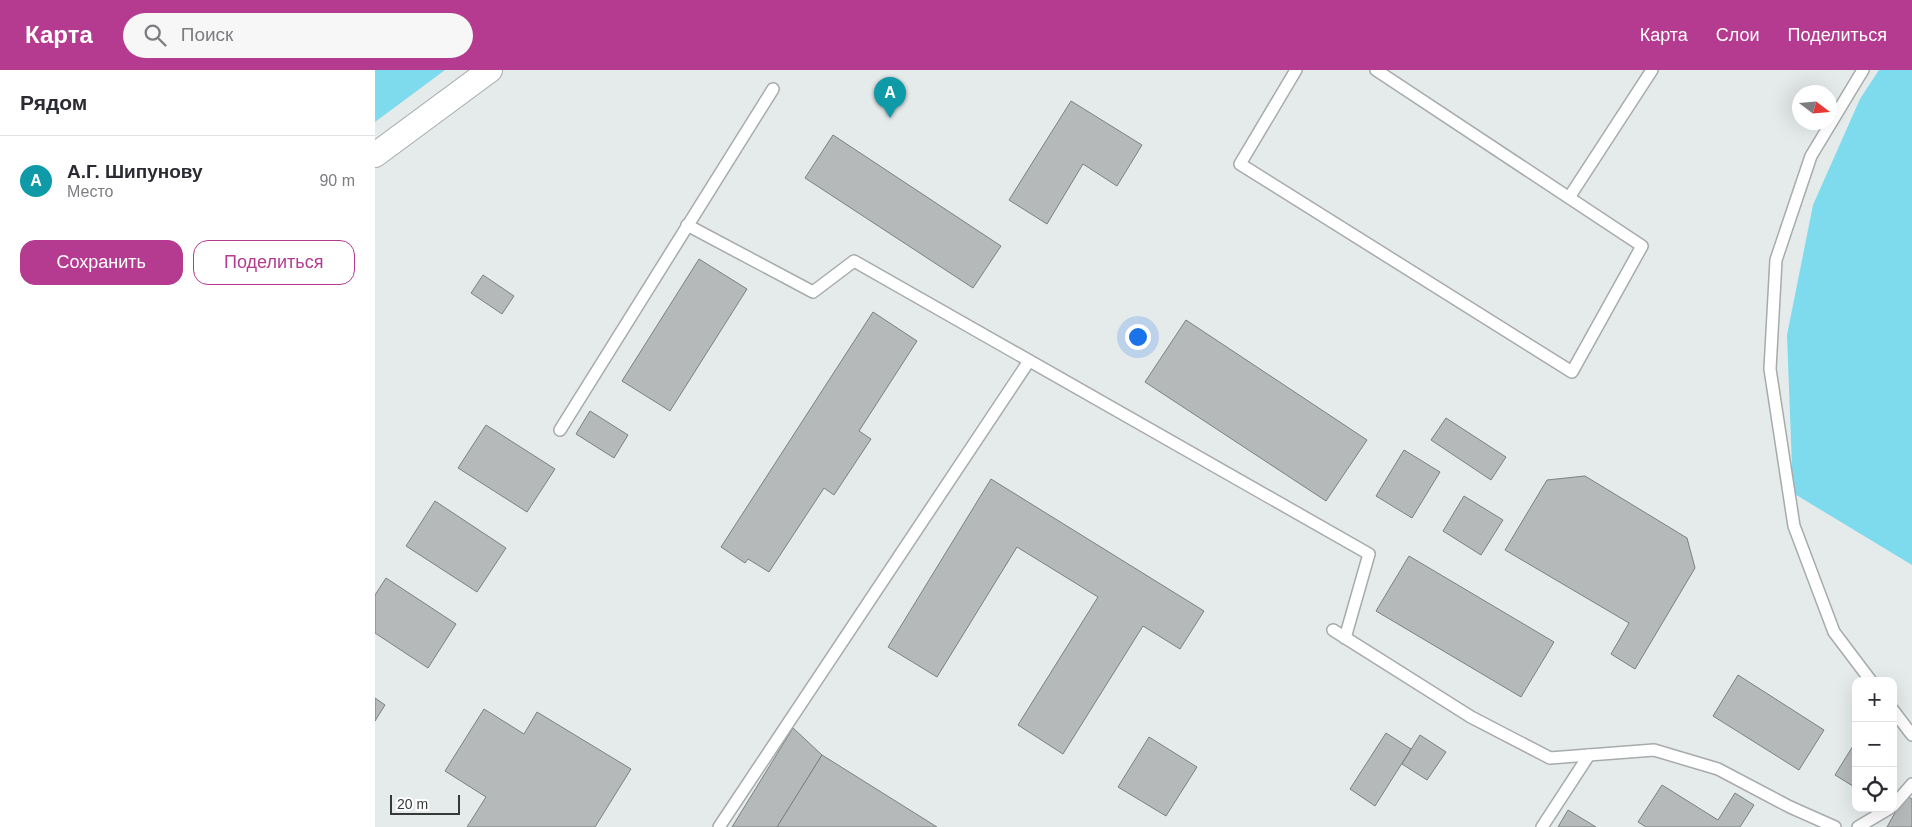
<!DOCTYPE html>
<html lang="ru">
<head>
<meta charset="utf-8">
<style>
  :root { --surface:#fff; --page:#f7f7f7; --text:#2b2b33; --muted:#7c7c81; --line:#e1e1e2; --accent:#b43b8f }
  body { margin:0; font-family:Arial,sans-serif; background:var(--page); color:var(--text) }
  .controls { position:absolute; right:15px; bottom:15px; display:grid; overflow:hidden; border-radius:10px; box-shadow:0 5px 20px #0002 }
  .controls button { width:45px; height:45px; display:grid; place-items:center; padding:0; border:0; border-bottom:1px solid var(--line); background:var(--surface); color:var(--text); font:25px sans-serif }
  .compass { position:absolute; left:1417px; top:15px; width:45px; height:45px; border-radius:50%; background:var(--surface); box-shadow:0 5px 20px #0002; rotate:106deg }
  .scale { position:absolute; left:15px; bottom:12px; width:70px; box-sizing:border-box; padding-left:5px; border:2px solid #373939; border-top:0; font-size:14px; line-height:18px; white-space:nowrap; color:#373939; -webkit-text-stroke:4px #fff; paint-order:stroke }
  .you { position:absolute; left:762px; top:266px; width:18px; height:18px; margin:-12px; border:4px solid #fff; border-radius:50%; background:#1a73e8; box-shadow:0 0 0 8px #1a73e833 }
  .badge { display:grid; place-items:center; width:32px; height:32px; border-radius:50%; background:var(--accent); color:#fff; font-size:16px; font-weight:700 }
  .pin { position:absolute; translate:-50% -41px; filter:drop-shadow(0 1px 2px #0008) }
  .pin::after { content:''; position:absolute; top:26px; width:18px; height:15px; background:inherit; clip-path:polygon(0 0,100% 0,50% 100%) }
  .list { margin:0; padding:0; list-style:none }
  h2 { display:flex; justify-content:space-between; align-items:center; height:65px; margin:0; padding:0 20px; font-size:21px }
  h2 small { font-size:16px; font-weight:400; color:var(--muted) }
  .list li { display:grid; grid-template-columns:32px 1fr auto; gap:15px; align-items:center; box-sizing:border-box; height:90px; padding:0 20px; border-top:1px solid var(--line) }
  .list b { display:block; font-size:19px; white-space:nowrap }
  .list p { margin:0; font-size:16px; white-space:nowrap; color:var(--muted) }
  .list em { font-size:16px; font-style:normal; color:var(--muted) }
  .actions { display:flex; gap:10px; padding:15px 20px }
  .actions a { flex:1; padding:11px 0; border:1px solid var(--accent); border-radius:15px; text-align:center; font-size:18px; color:var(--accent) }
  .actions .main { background:var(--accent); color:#fff }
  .icon { flex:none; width:28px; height:28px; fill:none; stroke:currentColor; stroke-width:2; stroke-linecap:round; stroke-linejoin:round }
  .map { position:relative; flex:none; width:1537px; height:757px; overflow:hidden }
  header { display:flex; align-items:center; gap:30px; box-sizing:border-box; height:70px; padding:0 25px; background:var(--accent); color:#fff }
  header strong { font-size:24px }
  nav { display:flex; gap:28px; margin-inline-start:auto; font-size:18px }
  .search { width:350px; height:45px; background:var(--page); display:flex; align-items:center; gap:12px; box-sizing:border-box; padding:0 18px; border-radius:28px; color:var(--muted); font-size:19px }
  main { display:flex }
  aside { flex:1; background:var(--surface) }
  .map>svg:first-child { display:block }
</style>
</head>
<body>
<header>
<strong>Карта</strong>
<div class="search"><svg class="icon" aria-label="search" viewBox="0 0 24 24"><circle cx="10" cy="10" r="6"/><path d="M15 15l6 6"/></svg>Поиск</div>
<nav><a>Карта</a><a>Слои</a><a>Поделиться</a></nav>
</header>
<main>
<aside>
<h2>Рядом<small></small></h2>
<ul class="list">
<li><span class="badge" style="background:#0f9aa8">A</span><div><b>А.Г. Шипунову</b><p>Место</p></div><em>90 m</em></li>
</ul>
<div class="actions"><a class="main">Сохранить</a><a>Поделиться</a></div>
</aside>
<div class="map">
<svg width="1537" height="757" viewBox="0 0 1537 757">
  <rect width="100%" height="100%" fill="#e5eaeb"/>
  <g fill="#7ddbed">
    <path d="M0,0H70L0,52Z"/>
    <path d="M1504,0H1537V495L1418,423L1412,265L1438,135L1485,29Z"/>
  </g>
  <g fill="#b5b9ba" stroke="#7c8081">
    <path d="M696,31L767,75L742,116L708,94L672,154L634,130Z"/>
    <path d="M458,65L626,176L598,218L430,108Z"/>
    <path d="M324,189L372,219L295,341L247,311Z"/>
    <path d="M108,205L139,226L127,244L96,223Z"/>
    <path d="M498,242L542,271L484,361L496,369L459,425L449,418L394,502L373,489L370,493L346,477Z"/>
    <path d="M811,250L992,370L951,431L770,312Z"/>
    <path d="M215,341L253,365L239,388L201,364Z"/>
    <path d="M1071,348L1131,387L1116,410L1056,370Z"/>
    <path d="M111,355L180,399L152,442L83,398Z"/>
    <path d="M1029,380L1065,402L1037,448L1001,426Z"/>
    <path d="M1210,406L1312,468L1320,498L1260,599L1236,584L1254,553L1130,480L1172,410Z"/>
    <path d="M616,409L829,541L805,579L768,556L688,684L643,655L723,527L642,477L562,607L513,577Z"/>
    <path d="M1089,426L1128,450L1106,485L1068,461Z"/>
    <path d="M60,431L131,478L102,522L31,476Z"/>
    <path d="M1034,486L1179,572L1146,627L1001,541Z"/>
    <path d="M11,508L81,554L53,598L0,563V525Z"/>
    <path d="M1363,605L1449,660L1424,700L1338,646Z"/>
    <path d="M0,628L10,635L0,651Z"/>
    <path d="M109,639L149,664L162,642L256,699L220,757H92L111,727L70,701Z"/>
    <path d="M418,658L447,685L402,757H357Z"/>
    <path d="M1011,663L1036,679L1000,736L975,719Z"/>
    <path d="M1045,665L1071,682L1052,710L1027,694Z"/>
    <path d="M774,667L822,697L791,746L743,717Z"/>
    <path d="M1481,671V718L1460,705Z"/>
    <path d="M447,685L562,757H402Z"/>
    <path d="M1287,715L1343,750L1360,723L1379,735L1365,757H1271L1263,752Z"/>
    <path d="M1530,725L1537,729V757H1512Z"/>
    <path d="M1193,740L1221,757H1183Z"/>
  </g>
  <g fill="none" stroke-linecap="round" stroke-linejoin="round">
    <g stroke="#a7abac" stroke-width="14">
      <g id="lane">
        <path d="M921,0L865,94L1197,302L1267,176L1001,0"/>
        <path d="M1488,0L1436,86L1401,190L1395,299L1419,456L1459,562L1496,611"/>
        <path d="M1195,126L1277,0"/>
        <path d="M312,155L438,222L479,191L994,484L970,568"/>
        <path d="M185,360L398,19"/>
        <path d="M958,560L1096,647L1175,688L1279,680L1343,699L1415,737L1460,757"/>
        <path d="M1518,640L1537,665"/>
        <path d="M1518,736L1537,714"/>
        <path d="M344,757L654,291"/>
        <path d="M1167,757L1214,685"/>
        <path d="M1483,757L1515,738"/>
      </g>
    </g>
    <g stroke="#a7abac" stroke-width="26">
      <path id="street" d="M0,85L115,0"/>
    </g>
    <use href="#lane" stroke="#fff" stroke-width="11"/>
    <use href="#street" stroke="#fff" stroke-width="24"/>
  </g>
</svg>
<div class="controls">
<button>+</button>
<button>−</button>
<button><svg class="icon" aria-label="locate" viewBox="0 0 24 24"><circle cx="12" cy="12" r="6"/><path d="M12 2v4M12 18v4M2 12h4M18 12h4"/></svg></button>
</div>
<svg class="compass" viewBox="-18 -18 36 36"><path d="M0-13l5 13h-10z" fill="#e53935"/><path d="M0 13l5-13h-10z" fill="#7c7c81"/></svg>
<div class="scale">20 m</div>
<div class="you"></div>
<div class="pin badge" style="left:515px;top:48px;background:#0f9aa8">A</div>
</div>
</main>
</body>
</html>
